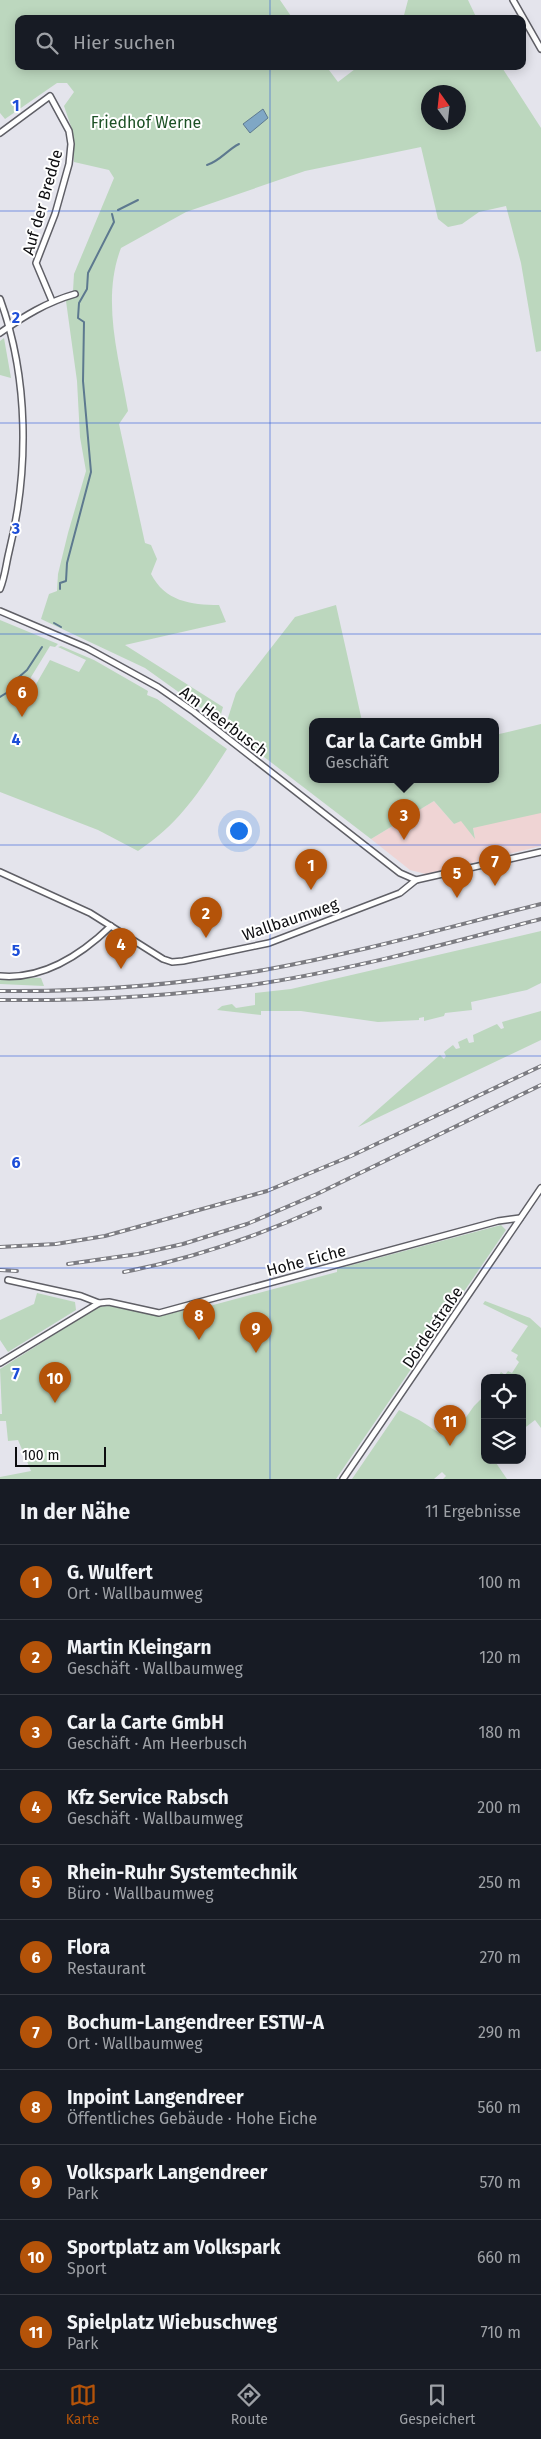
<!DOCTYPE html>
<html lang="de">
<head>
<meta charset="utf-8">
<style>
  :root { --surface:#171b24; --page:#242831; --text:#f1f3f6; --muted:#9ea1a6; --line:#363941; --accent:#b45309 }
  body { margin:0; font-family:"Fira Sans",sans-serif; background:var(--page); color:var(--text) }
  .controls { position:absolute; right:15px; bottom:15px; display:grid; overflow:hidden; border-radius:10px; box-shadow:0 2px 12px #0003 }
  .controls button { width:45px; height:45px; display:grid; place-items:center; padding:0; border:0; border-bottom:1px solid var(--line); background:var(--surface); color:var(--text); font:25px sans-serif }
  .compass { position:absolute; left:421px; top:85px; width:45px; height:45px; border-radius:50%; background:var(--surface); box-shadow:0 2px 12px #0003; rotate:345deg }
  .scale { position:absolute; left:15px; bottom:12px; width:91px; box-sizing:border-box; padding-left:5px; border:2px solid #0d0d10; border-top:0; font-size:14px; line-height:18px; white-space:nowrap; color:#0d0d10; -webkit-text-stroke:4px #fff; paint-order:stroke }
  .you { position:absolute; left:238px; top:830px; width:18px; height:18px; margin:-12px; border:4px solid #fff; border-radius:50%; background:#1a73e8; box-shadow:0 0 0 8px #1a73e833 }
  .badge { display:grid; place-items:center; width:32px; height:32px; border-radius:50%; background:var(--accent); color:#fff; font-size:16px; font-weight:700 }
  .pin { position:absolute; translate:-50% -41px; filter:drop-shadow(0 1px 2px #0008) }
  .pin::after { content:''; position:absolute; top:26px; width:18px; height:15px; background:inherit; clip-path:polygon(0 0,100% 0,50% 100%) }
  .popup { position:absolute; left:309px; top:718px; width:190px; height:65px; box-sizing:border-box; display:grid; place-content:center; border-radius:10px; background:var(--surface); filter:drop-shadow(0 1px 4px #0005); font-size:16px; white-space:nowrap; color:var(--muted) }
  .popup b { font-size:19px; color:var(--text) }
  .popup::after { content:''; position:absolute; left:50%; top:100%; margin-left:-10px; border:10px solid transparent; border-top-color:var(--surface) }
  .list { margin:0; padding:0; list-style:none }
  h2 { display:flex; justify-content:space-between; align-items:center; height:65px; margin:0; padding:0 20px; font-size:21px }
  h2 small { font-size:16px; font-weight:400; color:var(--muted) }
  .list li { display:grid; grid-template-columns:32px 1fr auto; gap:15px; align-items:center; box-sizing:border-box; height:75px; padding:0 20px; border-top:1px solid var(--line) }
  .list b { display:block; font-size:19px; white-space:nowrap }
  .list p { margin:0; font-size:16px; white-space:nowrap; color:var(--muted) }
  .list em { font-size:16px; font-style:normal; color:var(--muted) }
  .icon { flex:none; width:28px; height:28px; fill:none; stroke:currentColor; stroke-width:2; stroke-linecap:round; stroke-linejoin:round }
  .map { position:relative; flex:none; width:541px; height:1479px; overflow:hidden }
  .search { position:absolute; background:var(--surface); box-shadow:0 2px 12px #0003; left:15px; right:15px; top:15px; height:55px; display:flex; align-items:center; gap:12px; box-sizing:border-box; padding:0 18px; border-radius:10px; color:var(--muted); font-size:19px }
  .sheet { height:890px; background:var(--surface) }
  nav { display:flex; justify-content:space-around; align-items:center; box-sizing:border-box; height:70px; border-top:1px solid var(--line); background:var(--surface); font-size:14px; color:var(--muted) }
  nav a { display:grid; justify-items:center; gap:2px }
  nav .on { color:var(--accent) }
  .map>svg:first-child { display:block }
</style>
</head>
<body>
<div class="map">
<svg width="541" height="1479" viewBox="0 0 541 1479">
  <rect width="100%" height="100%" fill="#e4e4ec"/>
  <path fill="#efd4d4" d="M434,801L454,824L461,820L475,838L473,828L541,801V846L426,874L410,870L371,839Z"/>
  <g fill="#bcd7be" fill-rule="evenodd">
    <path d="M0,0H280L293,19H19V66H326L338,82L359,66H501L541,128V351L536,352L521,263L506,206L479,212L462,224L448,227L438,219L421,147L305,171L186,212L121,248C101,300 119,358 128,411L119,424L145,543L151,545L157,559L151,574C165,601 190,605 219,605L226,622L125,645L223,707L219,721L145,668L41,619L49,594L57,591L58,574L68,533L86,471L80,437L77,381L66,301L73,291L74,274L114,178L109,170L74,162L73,132L64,106L74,92L67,83H57L5,119L0,113ZM428,92H458V122H428Z"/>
    <path d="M408,0H468L477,19H437L435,16L433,19H403Z"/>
    <path d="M4,338L11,378L0,375V341Z"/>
    <path d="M336,605L362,721H313V779H495V735L541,724V813L473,828L475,839L461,821L454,824L434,801L371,839L225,727L236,693L295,617Z"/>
    <path d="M0,620L58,644L55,647L50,646L28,682L35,686L50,660L79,672L86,660L58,647L61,646L94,660L148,691L147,695L157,699L227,749C199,792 181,822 138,851L98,830L0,792Z"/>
    <path d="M541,931V983L527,990L471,1002L472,1010L445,1013L444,1016L424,1021V1017L419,1018V1020L378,1022L301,1011H261V1015L217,1010L222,1006L232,1004L236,1008L255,1005V993L291,989Z"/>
    <path d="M0,976L41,978L44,986L0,984Z"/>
    <path d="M541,1011V1040L358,1127L440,1055L444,1059L446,1056L444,1052L453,1045L456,1049L460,1048L458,1042L467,1038L469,1043L474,1042L473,1035L497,1024L501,1029L504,1028L502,1022Z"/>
    <path d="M501,1225L506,1230L336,1479H0V1477L31,1471L18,1440L8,1441L6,1421H0V1414H2L0,1369L98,1307L109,1306L159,1316L201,1306L202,1308L337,1272V1269Z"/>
    <path d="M37,1293L75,1302L76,1310L8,1352L0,1340V1320L34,1304Z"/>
    <path d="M485,1301L530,1318L541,1328V1428L535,1420L522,1430V1378H497L501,1372L505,1375L508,1371L512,1373L519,1362L516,1359L518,1355L511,1351L528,1326L483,1304Z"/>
    <path d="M485,1395V1460H494L507,1479H443L446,1476L442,1472L434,1479H352L399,1410L419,1420L450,1440L474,1406Z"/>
  </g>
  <path fill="#7fa7c5" stroke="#5d798f" d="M263,109L268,118L250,133L243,124Z"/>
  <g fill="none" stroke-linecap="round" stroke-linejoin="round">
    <g stroke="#5d798f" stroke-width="2">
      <path d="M207,165C220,161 227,150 239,144"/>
      <path d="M118,210L138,200"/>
      <path d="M60,589V583L66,581L67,563L91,472L83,381L84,322L78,318L79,303L87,289L88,273L114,222L112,214"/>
      <path d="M54,623L61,627"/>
      <path d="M0,697L8,692L12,683L27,670L42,647"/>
    </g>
    <g stroke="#5f5f66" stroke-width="8">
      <g id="street">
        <path d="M513,0L541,49"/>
        <path d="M0,133L50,96L69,131L71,144L69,164L55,214L36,263L52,301"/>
        <path d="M0,299C29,378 29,471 9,552C6,564 5,577 0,589"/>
        <path d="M0,333C24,316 47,302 75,294"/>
        <path d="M0,611L87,648L158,687L194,712L400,873L416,880"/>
        <path d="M0,872L90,913L163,959L172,962L183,961L269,943L400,893L416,880L541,852"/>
        <path d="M0,976C43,980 82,954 111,926"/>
        <path d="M8,1280L81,1296L99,1303"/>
        <path d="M0,1363L99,1303L109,1302L159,1313L498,1221L520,1218"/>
        <path d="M343,1479L541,1188"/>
      </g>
    </g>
    <use href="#street" stroke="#fff" stroke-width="5"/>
    <g stroke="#7c7c82" stroke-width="4">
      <g id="rail">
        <path d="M0,991C88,992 177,985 264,970C358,953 449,927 541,904"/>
        <path d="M0,1000C89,1001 177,996 264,983C358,968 449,943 541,919"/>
        <path d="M0,1247L56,1244L105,1236L267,1191L351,1156L541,1066"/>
        <path d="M68,1264L138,1254L183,1244L247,1224L317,1194L541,1085"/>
        <path d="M0,1270L17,1271"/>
        <path d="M124,1272C191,1259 258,1236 320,1208"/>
      </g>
    </g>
    <use href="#rail" stroke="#fff" stroke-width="2" stroke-dasharray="5.5" stroke-linecap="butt"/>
  </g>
  <path fill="none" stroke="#1d4ed8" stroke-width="1" stroke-opacity="0.55" d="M270,0V19M270,66V1479M0,211H541M0,423H541M0,634H541M0,845H541M0,1056H541M0,1268H541"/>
  <g text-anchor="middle" stroke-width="4" stroke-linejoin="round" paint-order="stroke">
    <g font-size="16" fill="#1c5125" stroke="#fff">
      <text x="146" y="128">Friedhof Werne</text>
    </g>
    <g font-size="16" fill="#0d0d10" stroke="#fff">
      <text transform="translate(42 202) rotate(-74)" y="6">Auf der Bredde</text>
      <text transform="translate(224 721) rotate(37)" y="6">Am Heerbusch</text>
      <text transform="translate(290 919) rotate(-19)" y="6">Wallbaumweg</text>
      <text transform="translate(306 1260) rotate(-15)" y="6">Hohe Eiche</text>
      <text transform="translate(432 1327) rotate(-56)" y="6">Dördelstraße</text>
    </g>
  </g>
  <g font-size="16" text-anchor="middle" font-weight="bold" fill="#1d4ed8" stroke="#fff" stroke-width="4" stroke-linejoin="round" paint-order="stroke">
    <text x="16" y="111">1</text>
    <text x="16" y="323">2</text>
    <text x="16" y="534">3</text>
    <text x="16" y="745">4</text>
    <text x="16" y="956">5</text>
    <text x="16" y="1168">6</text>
    <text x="16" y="1379">7</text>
  </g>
</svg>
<div class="controls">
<button><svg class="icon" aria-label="locate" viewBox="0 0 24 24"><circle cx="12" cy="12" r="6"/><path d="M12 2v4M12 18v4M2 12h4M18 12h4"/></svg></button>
<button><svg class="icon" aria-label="layers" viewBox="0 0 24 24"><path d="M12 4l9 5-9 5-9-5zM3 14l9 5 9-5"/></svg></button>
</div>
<svg class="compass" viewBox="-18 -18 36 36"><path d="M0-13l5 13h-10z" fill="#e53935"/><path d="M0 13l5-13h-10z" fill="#9ea1a6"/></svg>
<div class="scale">100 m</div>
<div class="you"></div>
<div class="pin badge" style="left:311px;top:890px">1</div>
<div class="pin badge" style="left:206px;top:938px">2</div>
<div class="pin badge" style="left:404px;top:840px">3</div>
<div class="popup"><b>Car la Carte GmbH</b>Geschäft</div>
<div class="pin badge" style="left:121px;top:969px">4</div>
<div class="pin badge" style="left:457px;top:898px">5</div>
<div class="pin badge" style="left:22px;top:717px">6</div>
<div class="pin badge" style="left:495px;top:886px">7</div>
<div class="pin badge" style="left:199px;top:1340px">8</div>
<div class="pin badge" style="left:256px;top:1353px">9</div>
<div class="pin badge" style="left:55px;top:1403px">10</div>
<div class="pin badge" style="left:450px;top:1446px">11</div>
<div class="search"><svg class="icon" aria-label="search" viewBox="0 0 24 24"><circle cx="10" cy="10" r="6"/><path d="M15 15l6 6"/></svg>Hier suchen</div>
</div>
<section class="sheet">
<h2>In der Nähe<small>11 Ergebnisse</small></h2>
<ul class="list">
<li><span class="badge">1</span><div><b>G. Wulfert</b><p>Ort · Wallbaumweg</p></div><em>100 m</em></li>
<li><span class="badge">2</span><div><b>Martin Kleingarn</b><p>Geschäft · Wallbaumweg</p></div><em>120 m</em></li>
<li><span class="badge">3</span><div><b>Car la Carte GmbH</b><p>Geschäft · Am Heerbusch</p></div><em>180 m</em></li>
<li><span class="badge">4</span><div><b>Kfz Service Rabsch</b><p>Geschäft · Wallbaumweg</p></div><em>200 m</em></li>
<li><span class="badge">5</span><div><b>Rhein-Ruhr Systemtechnik</b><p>Büro · Wallbaumweg</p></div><em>250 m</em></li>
<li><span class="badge">6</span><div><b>Flora</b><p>Restaurant</p></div><em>270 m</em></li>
<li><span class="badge">7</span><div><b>Bochum-Langendreer ESTW-A</b><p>Ort · Wallbaumweg</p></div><em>290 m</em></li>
<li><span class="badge">8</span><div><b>Inpoint Langendreer</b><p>Öffentliches Gebäude · Hohe Eiche</p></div><em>560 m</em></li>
<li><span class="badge">9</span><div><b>Volkspark Langendreer</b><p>Park</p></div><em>570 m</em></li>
<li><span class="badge">10</span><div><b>Sportplatz am Volkspark</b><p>Sport</p></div><em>660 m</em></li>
<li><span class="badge">11</span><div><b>Spielplatz Wiebuschweg</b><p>Park</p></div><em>710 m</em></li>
</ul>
</section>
<nav>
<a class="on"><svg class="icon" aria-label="map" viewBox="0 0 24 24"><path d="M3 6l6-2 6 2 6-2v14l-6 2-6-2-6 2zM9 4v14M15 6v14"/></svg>Karte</a>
<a><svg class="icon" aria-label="directions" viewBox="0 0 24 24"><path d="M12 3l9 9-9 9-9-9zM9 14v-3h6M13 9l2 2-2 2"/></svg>Route</a>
<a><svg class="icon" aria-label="saved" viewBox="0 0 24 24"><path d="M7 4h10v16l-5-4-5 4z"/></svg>Gespeichert</a>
</nav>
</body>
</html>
